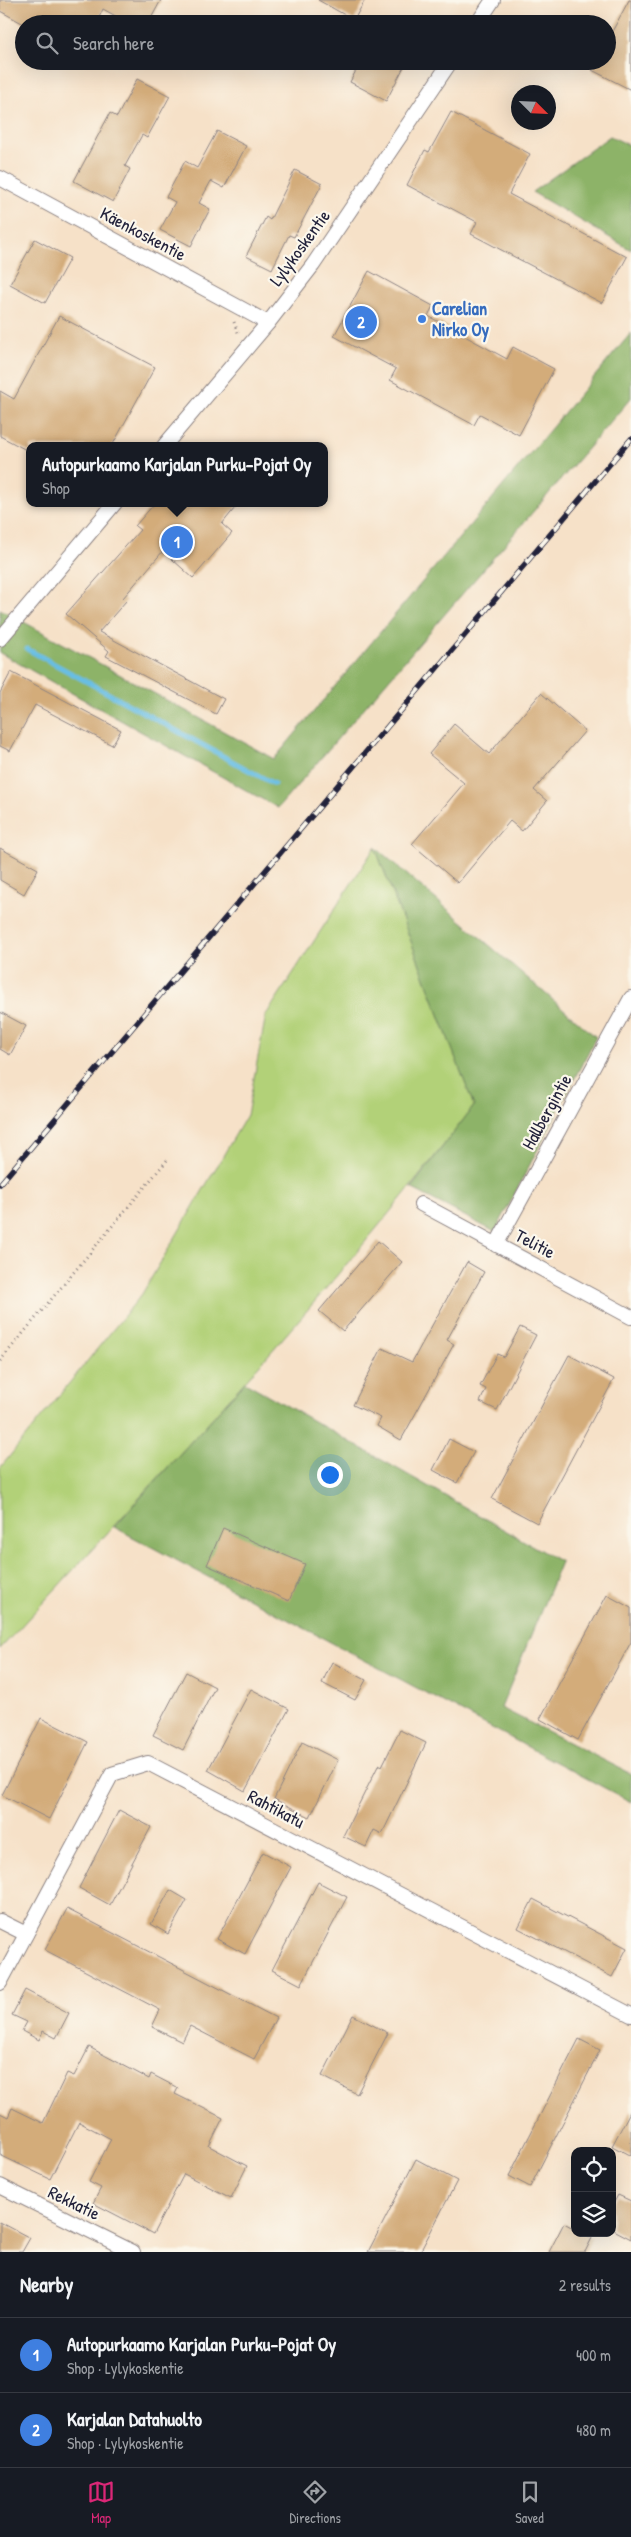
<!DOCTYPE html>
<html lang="en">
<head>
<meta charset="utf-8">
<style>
  :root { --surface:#171b24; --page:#20242c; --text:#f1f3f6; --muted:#9ea1a6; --line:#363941; --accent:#db2777 }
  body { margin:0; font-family:"Patrick Hand",sans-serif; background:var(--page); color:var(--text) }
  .controls { position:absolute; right:15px; bottom:15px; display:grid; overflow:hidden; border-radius:10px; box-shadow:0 5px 20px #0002 }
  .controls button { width:45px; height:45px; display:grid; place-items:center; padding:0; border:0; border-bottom:1px solid var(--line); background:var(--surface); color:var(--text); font:25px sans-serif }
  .compass { position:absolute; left:511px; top:85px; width:45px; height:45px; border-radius:50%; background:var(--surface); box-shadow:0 5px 20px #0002; rotate:114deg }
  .you { position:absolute; left:329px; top:1474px; width:18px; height:18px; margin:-12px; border:4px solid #fff; border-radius:50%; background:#1a73e8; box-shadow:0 0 0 8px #1a73e833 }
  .badge { display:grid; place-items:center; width:32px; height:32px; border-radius:50%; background:var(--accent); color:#fff; font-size:16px; font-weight:700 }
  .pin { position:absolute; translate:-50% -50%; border:2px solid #fff; box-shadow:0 1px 5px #0006 }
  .popup { position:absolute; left:26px; top:442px; width:302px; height:65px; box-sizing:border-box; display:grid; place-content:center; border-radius:10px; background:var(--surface); filter:drop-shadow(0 1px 4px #0005); font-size:16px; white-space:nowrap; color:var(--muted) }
  .popup b { font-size:19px; color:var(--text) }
  .popup::after { content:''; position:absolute; left:50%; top:100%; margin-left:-10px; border:10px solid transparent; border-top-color:var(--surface) }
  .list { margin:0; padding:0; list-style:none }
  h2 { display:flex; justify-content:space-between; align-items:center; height:65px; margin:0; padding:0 20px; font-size:21px }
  h2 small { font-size:16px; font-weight:400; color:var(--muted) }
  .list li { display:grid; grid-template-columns:32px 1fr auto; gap:15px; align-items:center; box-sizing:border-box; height:75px; padding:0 20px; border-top:1px solid var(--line) }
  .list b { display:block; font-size:19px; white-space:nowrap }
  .list p { margin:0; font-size:16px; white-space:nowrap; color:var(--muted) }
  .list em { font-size:16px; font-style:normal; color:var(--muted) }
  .icon { flex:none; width:28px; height:28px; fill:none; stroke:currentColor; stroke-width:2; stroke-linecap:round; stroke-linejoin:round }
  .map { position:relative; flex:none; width:631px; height:2252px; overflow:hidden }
  .search { position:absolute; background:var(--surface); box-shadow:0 5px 20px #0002; left:15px; right:15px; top:15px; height:55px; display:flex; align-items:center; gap:12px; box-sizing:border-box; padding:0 18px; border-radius:28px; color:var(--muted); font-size:19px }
  .sheet { height:215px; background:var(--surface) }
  nav { display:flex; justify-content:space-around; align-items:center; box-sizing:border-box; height:70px; border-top:1px solid var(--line); background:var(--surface); font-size:14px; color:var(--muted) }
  nav a { display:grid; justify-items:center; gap:2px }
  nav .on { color:var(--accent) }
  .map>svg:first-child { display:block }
</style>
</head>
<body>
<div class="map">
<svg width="631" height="2252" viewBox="0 0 631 2252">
  <rect width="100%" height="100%" fill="#fbf7ec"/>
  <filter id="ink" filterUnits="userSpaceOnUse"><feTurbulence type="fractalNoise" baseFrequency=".02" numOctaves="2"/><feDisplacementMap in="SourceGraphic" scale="10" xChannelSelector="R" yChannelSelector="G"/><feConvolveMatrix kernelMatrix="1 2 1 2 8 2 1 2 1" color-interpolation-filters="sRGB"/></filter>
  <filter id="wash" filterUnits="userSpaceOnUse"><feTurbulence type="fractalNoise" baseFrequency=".0096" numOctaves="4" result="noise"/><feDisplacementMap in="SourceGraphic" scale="20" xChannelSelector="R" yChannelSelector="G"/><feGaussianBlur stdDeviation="1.12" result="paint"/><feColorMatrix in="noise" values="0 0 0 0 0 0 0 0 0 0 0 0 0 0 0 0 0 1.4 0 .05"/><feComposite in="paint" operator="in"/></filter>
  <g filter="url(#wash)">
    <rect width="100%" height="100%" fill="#f6e1c8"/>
    <path fill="#b2d178" stroke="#6a7a5a" d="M375,847L474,1106C328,1297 163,1473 0,1649V1468L142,1294L247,1115L266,1015Z"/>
    <g fill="#8db368" stroke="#586a52">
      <path d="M610,136L631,146V250L532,192Z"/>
      <path d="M631,333V398L278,808L0,653V609L274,759Z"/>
      <path d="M375,847L596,1037L495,1232L411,1188L474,1106Z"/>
      <path d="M245,1382L561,1562L501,1708L631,1774V1802L114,1527Z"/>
    </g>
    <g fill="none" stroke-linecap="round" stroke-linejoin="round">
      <path stroke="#68bee4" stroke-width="5" d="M27,649L274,784"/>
    </g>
    <g id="blocks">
      <g fill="#d3ac7a">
        <path d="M0,0H161L148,24H130L103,9L96,24H24L0,11Z"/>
        <path d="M318,0H365L354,20Z"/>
        <path d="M629,0H631V90L592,70L597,61H607V41Z"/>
        <path d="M361,61H407L386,101L350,82Z"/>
        <path d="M137,79L170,96L147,138L142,135L125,166L130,169L113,202L74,181L110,113L117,117Z"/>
        <path d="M451,112L530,154L509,194L627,257L602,303L471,234L477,222L407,185L425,150L429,152Z"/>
        <path d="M217,131L246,146L224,188L211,181L199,203L210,209L191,246L160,230L175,202L166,197L185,161L197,168Z"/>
        <path d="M295,170L322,184L294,237L289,235L272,269L246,256L266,217L270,220Z"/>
        <path d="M35,239L70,258L45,303L10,284Z"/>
        <path d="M369,271L433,306L428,316L507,359L513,347L554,369L519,435L480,414L474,425L390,380L396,369L334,336Z"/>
        <path d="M59,316L155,367L112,446H30V452L0,436V391L14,399Z"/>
        <path d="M155,503H239L222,524L232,533L193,578L163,551L123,598L126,601L99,632L224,699L216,714L106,656L109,651L66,614L140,530L135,526Z"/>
        <path d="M11,672L121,730L112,745L35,705L10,751L0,746V693Z"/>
        <path d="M541,693L585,731L534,790L547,801L522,831L510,821L458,883L412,844L464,783L429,754L454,724L489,754Z"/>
        <path d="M0,848L38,869L24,894L0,880Z"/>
        <path d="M0,1012L26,1026L10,1055L0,1049Z"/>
        <path d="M378,1241L402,1262L343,1331L319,1311Z"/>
        <path d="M467,1262L484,1272L447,1340L454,1344L401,1440L377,1426L381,1418L353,1405L382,1348L412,1362Z"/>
        <path d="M520,1327L536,1335L497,1410L480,1402L486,1389L480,1386L497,1354L504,1357Z"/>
        <path d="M569,1355L614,1379L537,1523L492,1499Z"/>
        <path d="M449,1439L474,1452L457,1483L433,1470Z"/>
        <path d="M223,1528L305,1564L289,1601L207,1565Z"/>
        <path d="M607,1595L631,1608V1642L578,1740L540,1719Z"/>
        <path d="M332,1662L366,1680L355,1700L322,1683Z"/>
        <path d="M186,1672L215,1687L183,1750L153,1735Z"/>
        <path d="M251,1689L289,1709L245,1791L208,1770Z"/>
        <path d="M41,1718L88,1742L49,1819L2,1795Z"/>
        <path d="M400,1730L426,1743L382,1834L374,1830L366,1847L343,1836L379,1764L382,1766Z"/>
        <path d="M302,1742L338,1760L310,1817L274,1799Z"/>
        <path d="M119,1810L151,1827L110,1905L79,1888Z"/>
        <path d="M263,1852L291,1867L245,1954L217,1939Z"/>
        <path d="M318,1882L347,1897L301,1985L272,1970Z"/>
        <path d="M170,1890L187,1900L168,1934L151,1924Z"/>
        <path d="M533,1899L627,1948L612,1977L518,1928Z"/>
        <path d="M67,1909L276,2018L254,2059L190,2026L182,2042L152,2027L160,2010L45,1950Z"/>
        <path d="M25,1990L69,2013L56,2038L43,2031L39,2040L22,2031L27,2022L12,2015Z"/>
        <path d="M353,2015L388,2033L357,2094L322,2076Z"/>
        <path d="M579,2039L600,2050L530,2187L509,2176Z"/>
        <path d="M89,2047L149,2079L151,2074L178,2088L175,2094L223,2118L209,2146L247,2166L231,2198L184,2174L153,2234L93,2203L101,2188L89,2182L111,2139L79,2122L50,2179L0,2155V2113L8,2117L12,2108L43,2123L67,2073L74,2076Z"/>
        <path d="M631,2110V2156L612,2146Z"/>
        <path d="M416,2159L457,2181L420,2252H368Z"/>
        <path d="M618,2195L631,2201V2239L612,2229V2206Z"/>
        <path d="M0,2222L30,2238L22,2252H0Z"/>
        <path d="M564,2223L575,2229V2233H583L592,2238L585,2252H549Z"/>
      </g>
    </g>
  </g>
  <g filter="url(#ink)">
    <use href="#blocks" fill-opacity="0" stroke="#8c8282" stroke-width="1"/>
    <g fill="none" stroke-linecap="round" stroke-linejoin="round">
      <g stroke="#8c8282" stroke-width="16">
        <g id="street">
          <path d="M477,24L493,0"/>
          <path d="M0,178L268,323"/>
          <path d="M164,446L268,323L313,265L451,61"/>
          <path d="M0,639L115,503"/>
          <path d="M421,1204L631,1317"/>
          <path d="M496,1245L631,998"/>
          <path d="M0,1921L26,1934"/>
          <path d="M0,1983L112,1774L148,1763L631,2015"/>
          <path d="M0,2186L133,2252"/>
        </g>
      </g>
      <g stroke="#8c8282" stroke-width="3" stroke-dasharray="1 4" stroke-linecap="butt">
        <path d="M234,322L239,335"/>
        <path d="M0,1361L168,1159"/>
      </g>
      <use href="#street" stroke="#fff" stroke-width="14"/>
      <g stroke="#22223b" stroke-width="5.5">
        <path id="rail" d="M0,1184L631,439"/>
      </g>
      <use href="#rail" stroke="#fbf7ec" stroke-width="4" stroke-dasharray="11" stroke-linecap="butt"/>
    </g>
  </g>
  <circle fill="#3f7fe0" stroke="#fbf7ec" stroke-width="2" cx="422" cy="319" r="5"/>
  <g text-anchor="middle" stroke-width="4.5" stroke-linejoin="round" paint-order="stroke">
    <g font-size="18" fill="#22223b" stroke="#fbf7ec">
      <text transform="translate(143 234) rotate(28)" y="6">Käenkoskentie</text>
      <text transform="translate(300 248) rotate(-54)" y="6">Lylykoskentie</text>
      <text transform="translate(547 1112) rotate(-61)" y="6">Hallbergintie</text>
      <text transform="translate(535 1244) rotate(28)" y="6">Telitie</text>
      <text transform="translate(276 1809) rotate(28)" y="6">Rahtikatu</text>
      <text transform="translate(74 2203) rotate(26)" y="6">Rekkatie</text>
    </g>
    <g font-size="18" font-weight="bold" fill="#366cbe" stroke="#fbf7ec" text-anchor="start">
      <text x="432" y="315">Carelian<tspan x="432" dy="21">Nirko Oy</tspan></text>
    </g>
  </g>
</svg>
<div class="controls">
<button><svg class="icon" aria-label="locate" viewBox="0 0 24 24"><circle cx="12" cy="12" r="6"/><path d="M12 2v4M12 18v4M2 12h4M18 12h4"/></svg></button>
<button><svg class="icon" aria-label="layers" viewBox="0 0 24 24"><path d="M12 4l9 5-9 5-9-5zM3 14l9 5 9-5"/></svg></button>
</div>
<svg class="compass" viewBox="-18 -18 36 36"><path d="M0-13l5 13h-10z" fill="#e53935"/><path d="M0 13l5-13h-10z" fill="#9ea1a6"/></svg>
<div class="you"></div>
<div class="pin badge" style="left:177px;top:542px;background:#3f7fe0">1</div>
<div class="popup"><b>Autopurkaamo Karjalan Purku-Pojat Oy</b>Shop</div>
<div class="pin badge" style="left:361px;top:322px;background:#3f7fe0">2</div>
<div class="search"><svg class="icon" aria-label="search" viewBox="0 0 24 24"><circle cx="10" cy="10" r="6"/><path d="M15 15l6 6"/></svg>Search here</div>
</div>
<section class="sheet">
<h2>Nearby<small>2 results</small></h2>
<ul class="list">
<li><span class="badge" style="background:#3f7fe0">1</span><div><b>Autopurkaamo Karjalan Purku-Pojat Oy</b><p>Shop · Lylykoskentie</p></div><em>400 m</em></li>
<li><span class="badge" style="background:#3f7fe0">2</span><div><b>Karjalan Datahuolto</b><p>Shop · Lylykoskentie</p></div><em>480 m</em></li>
</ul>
</section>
<nav>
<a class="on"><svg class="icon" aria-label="map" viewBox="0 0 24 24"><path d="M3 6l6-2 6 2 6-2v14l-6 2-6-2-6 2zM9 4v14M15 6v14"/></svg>Map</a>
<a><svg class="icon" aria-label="directions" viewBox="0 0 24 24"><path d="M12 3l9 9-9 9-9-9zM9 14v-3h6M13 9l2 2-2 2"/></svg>Directions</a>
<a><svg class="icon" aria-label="saved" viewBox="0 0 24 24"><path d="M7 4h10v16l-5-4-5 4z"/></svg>Saved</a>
</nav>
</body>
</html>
